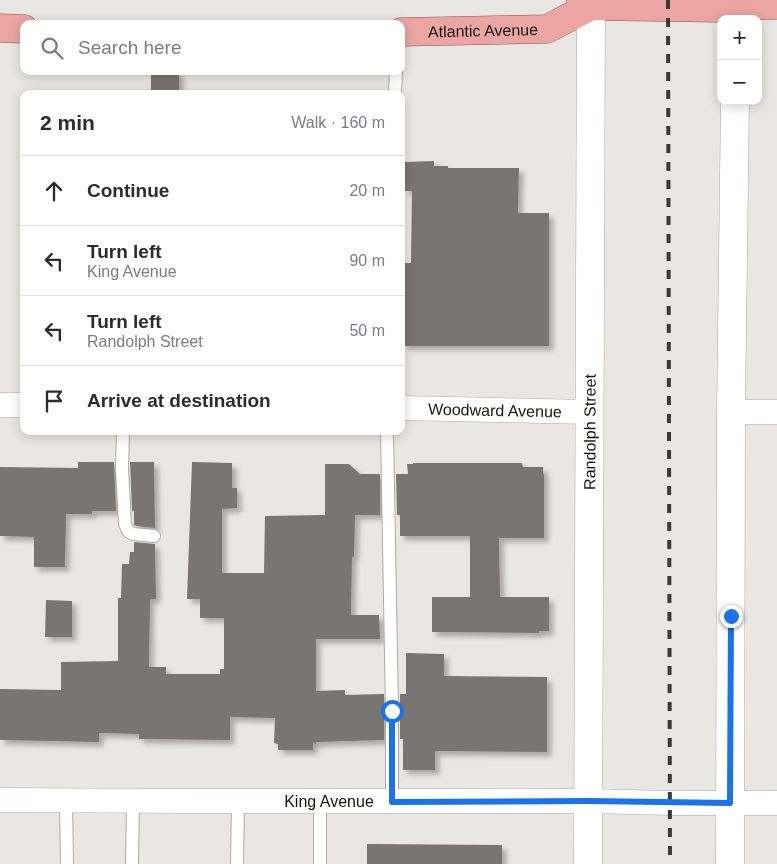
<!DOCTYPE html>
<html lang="en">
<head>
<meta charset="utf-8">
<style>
  :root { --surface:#fff; --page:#f7f7f7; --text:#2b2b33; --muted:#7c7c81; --line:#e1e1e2 }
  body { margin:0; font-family:Arial,sans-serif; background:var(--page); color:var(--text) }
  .controls { position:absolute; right:15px; top:15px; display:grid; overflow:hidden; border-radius:10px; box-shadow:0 2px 12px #0003 }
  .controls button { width:45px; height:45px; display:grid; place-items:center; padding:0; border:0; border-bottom:1px solid var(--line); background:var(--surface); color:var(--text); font:25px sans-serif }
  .stop { position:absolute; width:15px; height:15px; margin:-11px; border:4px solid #1a73e8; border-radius:50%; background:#fff }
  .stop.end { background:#1a73e8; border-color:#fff; box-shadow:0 1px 5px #0008 }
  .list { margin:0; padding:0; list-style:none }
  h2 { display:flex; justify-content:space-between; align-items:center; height:65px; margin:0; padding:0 20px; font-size:21px }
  h2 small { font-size:16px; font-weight:400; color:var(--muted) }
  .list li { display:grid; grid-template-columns:32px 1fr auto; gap:15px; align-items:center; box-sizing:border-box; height:70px; padding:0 20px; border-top:1px solid var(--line) }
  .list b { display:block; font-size:19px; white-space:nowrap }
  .list p { margin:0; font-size:16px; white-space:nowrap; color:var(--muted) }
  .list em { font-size:16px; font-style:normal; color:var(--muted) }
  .icon { flex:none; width:28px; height:28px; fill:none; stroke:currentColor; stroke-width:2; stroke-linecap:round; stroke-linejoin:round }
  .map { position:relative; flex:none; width:777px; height:864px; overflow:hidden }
  .search { position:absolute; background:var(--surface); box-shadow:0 2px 12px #0003; left:20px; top:20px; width:385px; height:55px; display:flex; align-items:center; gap:12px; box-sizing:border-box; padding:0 18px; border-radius:10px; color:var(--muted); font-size:19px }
  .panel { position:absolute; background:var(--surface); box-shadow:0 2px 12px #0003; left:20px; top:90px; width:385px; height:345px; border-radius:10px }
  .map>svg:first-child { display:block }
</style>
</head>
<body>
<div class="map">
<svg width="777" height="864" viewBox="0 0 777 864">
  <defs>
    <filter id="shadow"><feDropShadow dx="4.5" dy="4.5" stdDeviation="2.5" flood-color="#0004"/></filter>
  </defs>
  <rect width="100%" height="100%" fill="#e9e7e3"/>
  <g fill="#797473" filter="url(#shadow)">
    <rect x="151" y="71" width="28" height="23"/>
    <path d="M434,161V166H448V168H519L518,213H549V346H403L404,263H411L412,191H405V162Z"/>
    <path d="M78,462H114L116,511H92V514H66L65,567H34V537L0,536V467L78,468Z"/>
    <path d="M130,462H154L155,528L136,526L134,525V511H132Z"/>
    <path d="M192,462L232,463V488H237V508L222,509V573H264L265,516L325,515V464H349L360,474H380V515H355L354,557H352L351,615H379L380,639H316V691L345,690V695L384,694V740L316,742V744L313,743V750H278V744L274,743L275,718L230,717V740L139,739V734L99,733V742L0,740V689L61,690V662L118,661V598H121L122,564H129L130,552H134V542L155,544L156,599H150L149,667H166V674H220V669H224V618H200V599H187Z"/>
    <path d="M413,463H522L523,467H543V474H544V538H499L500,597H549V631H539V633L432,632V597H470V536H400V515H397L396,474H408L407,464H413Z"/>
    <path d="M46,600L72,601V637H45Z"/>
    <path d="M406,653L444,654V676L547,677V752L435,751V770H403V739H400V694H406Z"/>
    <path d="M367,844L502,845V864H367Z"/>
  </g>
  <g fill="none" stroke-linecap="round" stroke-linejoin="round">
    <g stroke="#adaba7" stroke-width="14">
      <g id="service">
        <path d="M395,94L396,71"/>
        <path d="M123,431L122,469L125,524L128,531L133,534L154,536"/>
        <path d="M387,431L392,711V801"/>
        <path d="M66,800L67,864"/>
        <path d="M132,864L133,801"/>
        <path d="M237,864L238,801"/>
        <path d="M320,864V801"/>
      </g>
    </g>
    <g stroke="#adaba7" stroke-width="25">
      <g id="minor">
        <path d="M0,405H24"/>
        <path id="s1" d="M401,408L589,412"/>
        <path d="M731,412H777"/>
        <path id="s2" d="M0,800L186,801H588L670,803H777"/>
      </g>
    </g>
    <g stroke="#adaba7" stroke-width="29">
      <g id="tertiary">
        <path id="s3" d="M588,864L591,0"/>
        <path d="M730,864L731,412L735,101"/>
      </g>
    </g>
    <g stroke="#974c48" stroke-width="29">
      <g id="primary">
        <path d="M581,0L591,6L717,8L736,6L777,5"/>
        <path d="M0,28L24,29"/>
        <path id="s4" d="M401,32L547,29L591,6"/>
      </g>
    </g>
    <use href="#service" stroke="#fff" stroke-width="12"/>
    <use href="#minor" stroke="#fff" stroke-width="24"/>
    <use href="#tertiary" stroke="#fff" stroke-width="28"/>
    <use href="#primary" stroke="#eba6a3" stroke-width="28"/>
    <path stroke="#3a3937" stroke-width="4" stroke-dasharray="9 9" stroke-linecap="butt" d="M668,0L670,864"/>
  </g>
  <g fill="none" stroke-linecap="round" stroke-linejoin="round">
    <path stroke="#1a73e8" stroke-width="6" d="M392,711V802L588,801L730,803L731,616"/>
  </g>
  <g text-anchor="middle" stroke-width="5" stroke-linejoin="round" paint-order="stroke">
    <g font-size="16" fill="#161513" stroke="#f6f5f0">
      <text dy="6" stroke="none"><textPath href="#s4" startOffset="82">Atlantic Avenue</textPath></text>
      <text dy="6" stroke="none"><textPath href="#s1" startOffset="94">Woodward Avenue</textPath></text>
      <text dy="6" stroke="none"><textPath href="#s3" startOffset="432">Randolph Street</textPath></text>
      <text dy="6" stroke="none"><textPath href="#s2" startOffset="329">King Avenue</textPath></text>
    </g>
  </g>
</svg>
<div class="controls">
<button>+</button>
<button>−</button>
</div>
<div class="stop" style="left:392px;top:711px"></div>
<div class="stop end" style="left:731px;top:616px"></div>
<div class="search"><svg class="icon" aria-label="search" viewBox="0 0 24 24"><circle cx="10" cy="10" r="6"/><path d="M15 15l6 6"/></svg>Search here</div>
<section class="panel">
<h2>2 min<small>Walk · 160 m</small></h2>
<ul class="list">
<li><svg class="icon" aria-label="ahead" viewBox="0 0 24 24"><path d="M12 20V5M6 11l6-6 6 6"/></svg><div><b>Continue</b></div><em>20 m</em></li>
<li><svg class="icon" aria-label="left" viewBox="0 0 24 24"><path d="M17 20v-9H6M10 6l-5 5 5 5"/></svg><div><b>Turn left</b><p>King Avenue</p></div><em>90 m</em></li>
<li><svg class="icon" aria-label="left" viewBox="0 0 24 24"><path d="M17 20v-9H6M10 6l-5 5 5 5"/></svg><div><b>Turn left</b><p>Randolph Street</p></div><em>50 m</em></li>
<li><svg class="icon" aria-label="arrive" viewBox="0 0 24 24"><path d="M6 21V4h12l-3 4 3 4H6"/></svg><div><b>Arrive at destination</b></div></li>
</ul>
</section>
</div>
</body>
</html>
